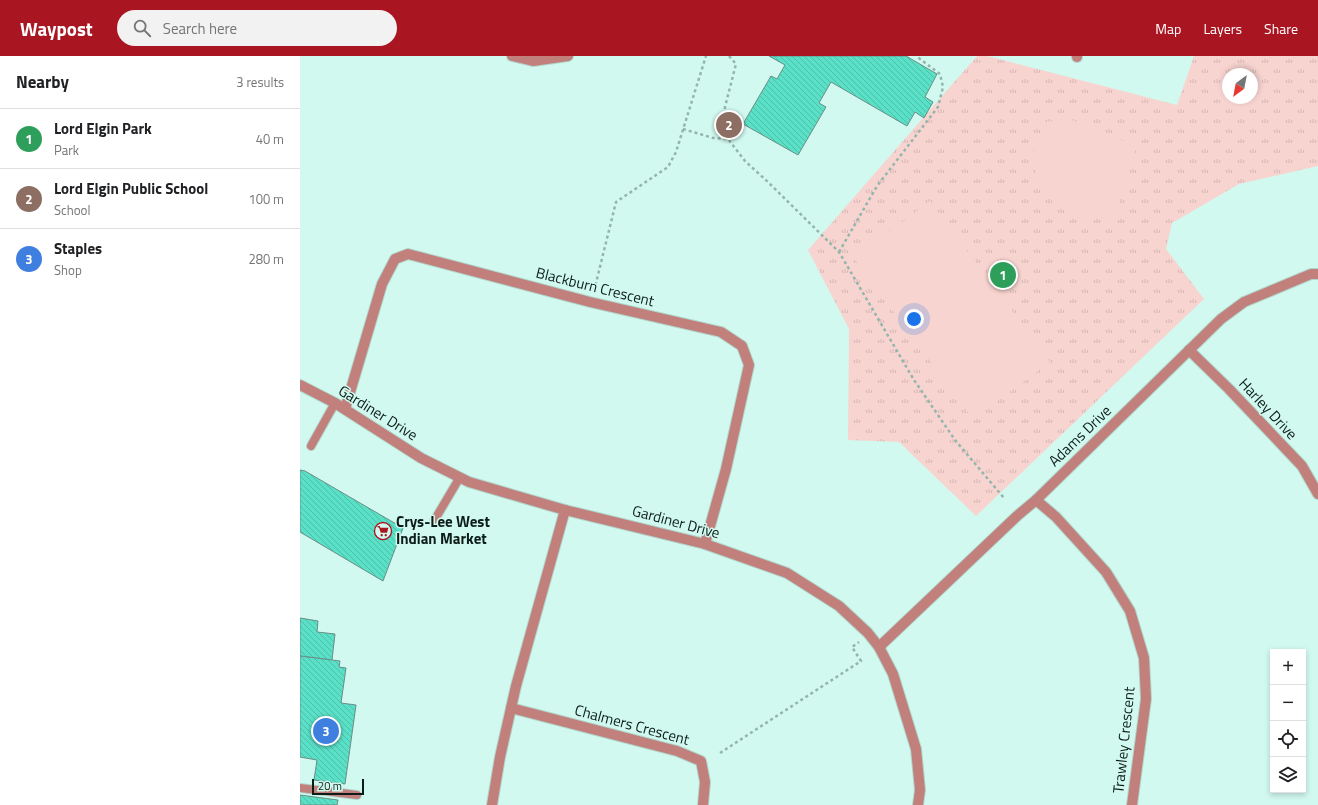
<!DOCTYPE html>
<html lang="en">
<head>
<meta charset="utf-8">
<style>
  :root { --surface:#fff; --page:#f2f2f2; --text:#202124; --muted:#757577; --line:#e0e0e0; --accent:#aa1522 }
  body { margin:0; font-family:"Titillium Web",sans-serif; background:var(--page); color:var(--text) }
  .controls { position:absolute; right:12px; bottom:12px; display:grid; overflow:hidden; border-radius:0px; box-shadow:0 2px 6px #0003 }
  .controls button { width:36px; height:36px; display:grid; place-items:center; padding:0; border:0; border-bottom:1px solid var(--line); background:var(--surface); color:var(--text); font:20px sans-serif }
  .compass { position:absolute; left:922px; top:12px; width:36px; height:36px; border-radius:50%; background:var(--surface); box-shadow:0 2px 6px #0003; rotate:212deg }
  .scale { position:absolute; left:12px; bottom:10px; width:52px; box-sizing:border-box; padding-left:4px; border:2px solid #0d1c19; border-top:0; font-size:11px; line-height:14px; white-space:nowrap; color:#0d1c19; -webkit-text-stroke:3px #d1f9ef; paint-order:stroke }
  .you { position:absolute; left:614px; top:263px; width:14px; height:14px; margin:-10px; border:3px solid #fff; border-radius:50%; background:#1a73e8; box-shadow:0 0 0 6px #1a73e833 }
  .badge { display:grid; place-items:center; width:26px; height:26px; border-radius:50%; background:var(--accent); color:#fff; font-size:13px; font-weight:700 }
  .pin { position:absolute; translate:-50% -50%; border:2px solid #fff; box-shadow:0 1px 4px #0006 }
  .list { margin:0; padding:0; list-style:none }
  h2 { display:flex; justify-content:space-between; align-items:center; height:52px; margin:0; padding:0 16px; font-size:17px }
  h2 small { font-size:13px; font-weight:400; color:var(--muted) }
  .list li { display:grid; grid-template-columns:26px 1fr auto; gap:12px; align-items:center; box-sizing:border-box; height:60px; padding:0 16px; border-top:1px solid var(--line) }
  .list b { display:block; font-size:15px; white-space:nowrap }
  .list p { margin:0; font-size:13px; white-space:nowrap; color:var(--muted) }
  .list em { font-size:13px; font-style:normal; color:var(--muted) }
  .icon { flex:none; width:22px; height:22px; fill:none; stroke:currentColor; stroke-width:2; stroke-linecap:round; stroke-linejoin:round }
  .map { position:relative; flex:none; width:1018px; height:749px; overflow:hidden }
  header { display:flex; align-items:center; gap:24px; box-sizing:border-box; height:56px; padding:0 20px; background:var(--accent); color:#fff }
  header strong { font-size:19px }
  nav { display:flex; gap:22px; margin-inline-start:auto; font-size:14px }
  .search { width:280px; height:36px; background:var(--page); display:flex; align-items:center; gap:10px; box-sizing:border-box; padding:0 14px; border-radius:22px; color:var(--muted); font-size:15px }
  main { display:flex }
  aside { flex:1; background:var(--surface) }
  .map>svg:first-child { display:block }
</style>
</head>
<body>
<header>
<strong>Waypost</strong>
<div class="search"><svg class="icon" aria-label="search" viewBox="0 0 24 24"><circle cx="10" cy="10" r="6"/><path d="M15 15l6 6"/></svg>Search here</div>
<nav><a>Map</a><a>Layers</a><a>Share</a></nav>
</header>
<main>
<aside>
<h2>Nearby<small>3 results</small></h2>
<ul class="list">
<li><span class="badge" style="background:#2e9e5b">1</span><div><b>Lord Elgin Park</b><p>Park</p></div><em>40 m</em></li>
<li><span class="badge" style="background:#8d6e63">2</span><div><b>Lord Elgin Public School</b><p>School</p></div><em>100 m</em></li>
<li><span class="badge" style="background:#3f7fe0">3</span><div><b>Staples</b><p>Shop</p></div><em>280 m</em></li>
</ul>
</aside>
<div class="map">
<svg width="1018" height="749" viewBox="0 0 1018 749">
  <defs>
    <pattern id="park-tufts" width="24" height="20" patternUnits="userSpaceOnUse"><rect width="24" height="20" fill="#f8d4d0"/><path d="M3 7l-1-3M5 7V3M7 7l1-3M15 17l-1-3M17 17v-4M19 17l1-3" fill="none" stroke="#d3b5b2"/></pattern>
    <pattern id="building-back-hatch" width="6" height="6" patternUnits="userSpaceOnUse"><rect width="6" height="6" fill="#5ae0c7"/><path d="M-1 5l2 2M0 0l6 6M5-1l2 2" fill="none" stroke="#4dc0aa"/></pattern>
  </defs>
  <rect width="100%" height="100%" fill="#d1f9ef"/>
  <path fill="url(#park-tufts)" fill-rule="evenodd" d="M677,0H687L877,49L894,0H1018V110L939,128L872,167L866,193L904,243L676,460L599,386L548,384L549,273L508,194ZM928,18H952V42H928Z"/>
  <g fill="#f8d4d0">
    <path d="M767,62L837,90L816,156L788,164L759,151L738,132L733,98L746,66Z"/>
    <path d="M630,145L750,306L673,363L554,202Z"/>
  </g>
  <g fill="url(#building-back-hatch)" stroke="#6a8e85">
    <path d="M469,0H606L637,18L625,41L633,46L624,62L615,56L607,70L531,26L519,47L526,51L498,99L443,68L471,20L477,23L485,9Z"/>
    <path d="M0,414L5,415L103,472L83,525L0,476Z"/>
    <path d="M0,562L18,565L17,576L35,578L32,604L0,600Z"/>
    <path d="M0,600L40,605L39,611L46,612L41,647L56,649L45,728L14,724L17,704L0,701Z"/>
    <path d="M0,739L38,744L37,749H0Z"/>
  </g>
  <g fill="none" stroke-linecap="round" stroke-linejoin="round">
    <g stroke="#b2d6cd" stroke-width="10">
      <g id="service">
        <path d="M11,390L35,347"/>
        <path d="M134,465L160,421"/>
        <path d="M0,732L57,739"/>
      </g>
    </g>
    <g stroke="#b2d6cd" stroke-width="12">
      <g id="minor">
        <path d="M212,0L233,5L268,0"/>
        <path d="M777,1V0"/>
        <path d="M889,294L929,333L1002,410L1018,438"/>
        <path d="M0,329L35,347L121,402L169,426L265,454L405,488L487,517L539,550L568,577L579,591L593,618L616,693L620,734L618,749"/>
        <path d="M45,353L82,228L95,203L108,198L290,246L421,276L442,290L449,309L426,413L405,488"/>
        <path d="M736,444L756,461L806,516L830,555L844,602L846,643L832,749"/>
        <path d="M579,591L717,460L736,444L921,263L944,246L1011,218H1018"/>
        <path d="M211,652L377,695L401,705L405,726L403,749"/>
        <path d="M192,749L200,701L216,630L265,454"/>
      </g>
    </g>
    <g stroke="#94b5ad" stroke-width="2.5" stroke-dasharray="3 3" stroke-linecap="butt">
      <path d="M429,0L436,8L425,51L422,70L428,83L445,105L468,126L539,196L614,324L655,384L704,442"/>
      <path d="M383,73L413,82L428,83"/>
      <path d="M539,196L577,130L638,51L643,31L640,18L616,0"/>
      <path d="M294,235L316,146L368,111L376,96L406,0"/>
      <path d="M420,697L561,605L552,591L559,586"/>
    </g>
    <use href="#service" stroke="#c1807b" stroke-width="8"/>
    <use href="#minor" stroke="#c1807b" stroke-width="10"/>
  </g>
  <defs>
    <g id="supermarket-ring" transform="scale(0.9)"><circle r="9.5" fill="#d1f9ef" stroke="#aa1522" stroke-width="1.5"/><path d="M-6-5.5h2.5l.6 2H6L4.5 2H-2.5L-4.4-4H-6ZM-1.5 3.2a1.3 1.3 0 1 0 .1 0ZM3 3.2a1.3 1.3 0 1 0 .1 0Z" fill="#aa1522"/></g>
  </defs>
  <g fill-rule="evenodd">
    <use href="#supermarket-ring" x="83" y="475"/>
  </g>
  <g text-anchor="middle" stroke-width="3" stroke-linejoin="round" paint-order="stroke">
    <g font-size="15" fill="#0d1c19" stroke="#d1f9ef">
      <text transform="translate(295 231) rotate(14)" y="5">Blackburn Crescent</text>
      <text transform="translate(968 353) rotate(47)" y="5">Harley Drive</text>
      <text transform="translate(78 357) rotate(32)" y="5">Gardiner Drive</text>
      <text transform="translate(780 380) rotate(-44)" y="5">Adams Drive</text>
      <text transform="translate(376 466) rotate(15)" y="5">Gardiner Drive</text>
      <text transform="translate(332 669) rotate(15)" y="5">Chalmers Crescent</text>
      <text transform="translate(824 684) rotate(-84)" y="5">Trawley Crescent</text>
    </g>
    <g font-size="15" font-weight="bold" fill="#0d1c19" stroke="#d1f9ef" text-anchor="start">
      <text x="96" y="471">Crys-Lee West<tspan x="96" dy="17">Indian Market</tspan></text>
    </g>
  </g>
</svg>
<div class="controls">
<button>+</button>
<button>−</button>
<button><svg class="icon" aria-label="locate" viewBox="0 0 24 24"><circle cx="12" cy="12" r="6"/><path d="M12 2v4M12 18v4M2 12h4M18 12h4"/></svg></button>
<button><svg class="icon" aria-label="layers" viewBox="0 0 24 24"><path d="M12 4l9 5-9 5-9-5zM3 14l9 5 9-5"/></svg></button>
</div>
<svg class="compass" viewBox="-18 -18 36 36"><path d="M0-13l5 13h-10z" fill="#e53935"/><path d="M0 13l5-13h-10z" fill="#757577"/></svg>
<div class="scale">20 m</div>
<div class="you"></div>
<div class="pin badge" style="left:703px;top:219px;background:#2e9e5b">1</div>
<div class="pin badge" style="left:429px;top:69px;background:#8d6e63">2</div>
<div class="pin badge" style="left:26px;top:675px;background:#3f7fe0">3</div>
</div>
</main>
</body>
</html>
